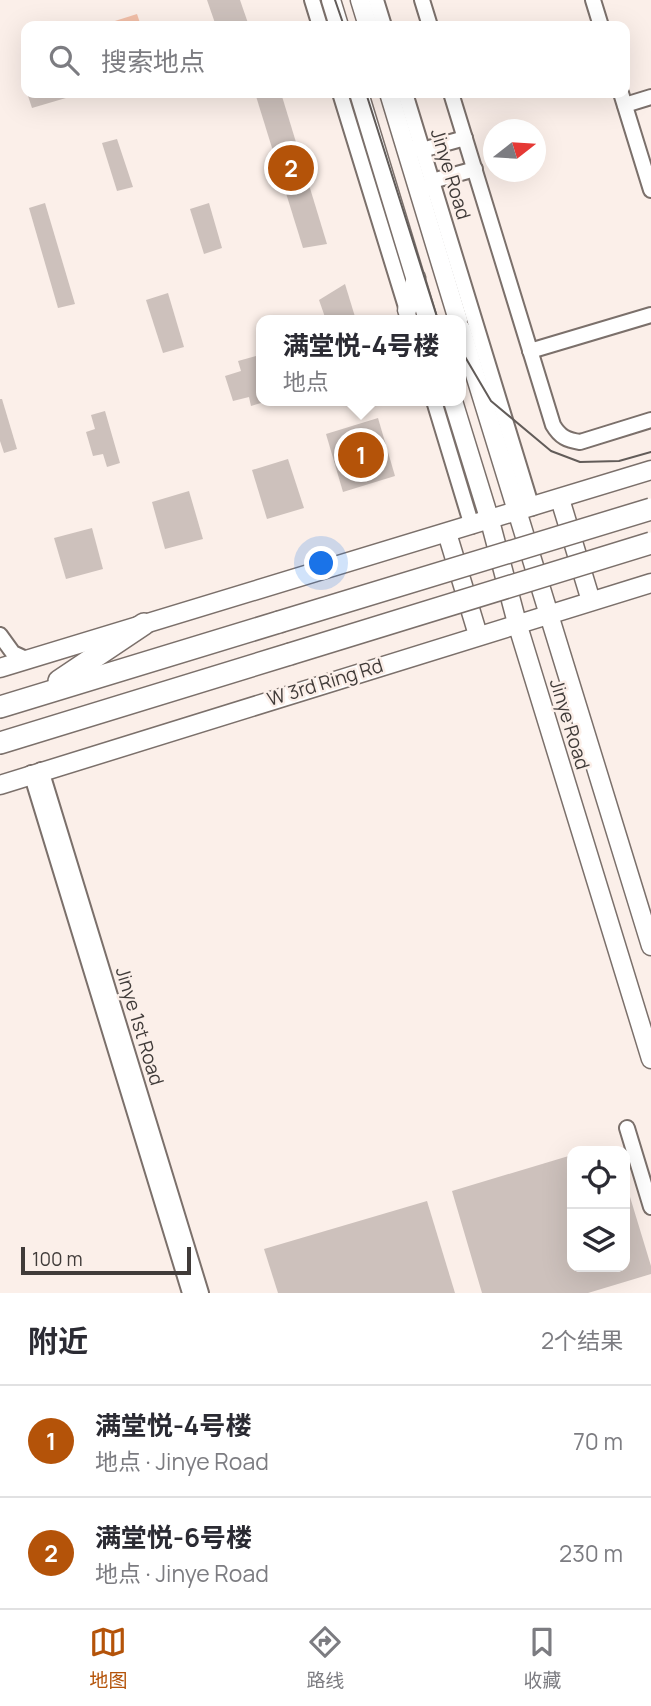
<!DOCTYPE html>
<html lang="zh">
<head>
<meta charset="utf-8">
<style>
  :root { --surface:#fff; --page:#f7f7f7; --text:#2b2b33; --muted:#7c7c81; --line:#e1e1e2; --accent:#b45309 }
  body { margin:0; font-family:Manrope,"Noto Sans SC",sans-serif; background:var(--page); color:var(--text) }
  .controls { position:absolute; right:21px; bottom:21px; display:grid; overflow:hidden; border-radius:14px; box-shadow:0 7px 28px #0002 }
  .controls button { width:63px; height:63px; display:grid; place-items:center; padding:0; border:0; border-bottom:2px solid var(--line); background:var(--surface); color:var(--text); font:35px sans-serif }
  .compass { position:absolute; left:483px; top:119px; width:63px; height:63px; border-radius:50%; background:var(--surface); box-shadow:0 7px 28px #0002; rotate:73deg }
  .scale { position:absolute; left:21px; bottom:18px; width:170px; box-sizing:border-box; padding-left:7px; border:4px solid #403b39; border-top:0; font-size:19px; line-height:24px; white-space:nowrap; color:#403b39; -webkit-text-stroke:5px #fbefe9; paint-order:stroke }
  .you { position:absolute; left:322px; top:564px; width:24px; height:24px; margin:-18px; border:5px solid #fff; border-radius:50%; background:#1a73e8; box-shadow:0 0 0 10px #1a73e833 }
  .badge { display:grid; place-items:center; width:46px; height:46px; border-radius:50%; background:var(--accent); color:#fff; font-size:23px; font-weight:700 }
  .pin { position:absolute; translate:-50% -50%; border:4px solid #fff; box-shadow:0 2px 7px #0006 }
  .popup { position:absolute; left:256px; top:315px; width:210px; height:91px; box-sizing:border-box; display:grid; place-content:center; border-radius:14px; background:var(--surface); filter:drop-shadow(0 2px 5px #0005); font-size:23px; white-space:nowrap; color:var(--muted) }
  .popup b { font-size:26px; color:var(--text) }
  .popup::after { content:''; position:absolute; left:50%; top:100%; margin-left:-14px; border:14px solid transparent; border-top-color:var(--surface) }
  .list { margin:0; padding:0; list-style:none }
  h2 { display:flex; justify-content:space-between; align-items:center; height:91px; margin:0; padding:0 28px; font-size:30px }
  h2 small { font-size:23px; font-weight:400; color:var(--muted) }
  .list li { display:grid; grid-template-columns:46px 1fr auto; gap:21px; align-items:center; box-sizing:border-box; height:112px; padding:0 28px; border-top:2px solid var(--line) }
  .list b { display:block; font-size:26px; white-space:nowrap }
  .list p { margin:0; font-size:23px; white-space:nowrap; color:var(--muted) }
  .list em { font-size:23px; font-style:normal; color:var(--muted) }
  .icon { flex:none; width:38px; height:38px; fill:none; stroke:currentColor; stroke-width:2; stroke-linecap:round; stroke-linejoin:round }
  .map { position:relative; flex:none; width:651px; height:1293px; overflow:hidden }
  .search { position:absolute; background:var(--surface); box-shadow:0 7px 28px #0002; left:21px; right:21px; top:21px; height:77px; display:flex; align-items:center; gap:18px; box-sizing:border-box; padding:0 24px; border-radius:14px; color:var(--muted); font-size:26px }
  .sheet { height:315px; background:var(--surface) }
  nav { display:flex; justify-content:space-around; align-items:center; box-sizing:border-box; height:98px; border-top:2px solid var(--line); background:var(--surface); font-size:19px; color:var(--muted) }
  nav a { display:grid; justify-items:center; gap:4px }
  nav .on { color:var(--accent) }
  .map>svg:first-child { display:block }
</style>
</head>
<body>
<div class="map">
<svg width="651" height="1293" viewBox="0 0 651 1293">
  <rect width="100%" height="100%" fill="#fbefe9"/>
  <path fill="#f2bfa8" d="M137,14L141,26H99Z"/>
  <g fill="#cdc1bc">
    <path d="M207,0H240L249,26H216Z"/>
    <path d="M27,93H76V95L32,108Z"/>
    <path d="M255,93H281L327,244L303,248Z"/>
    <path d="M117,139L133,187L117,191L102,143Z"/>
    <path d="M45,203L75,304L58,308L29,208Z"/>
    <path d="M209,203L222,248L204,254L190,209Z"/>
    <path d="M345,284L356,320H326L319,300Z"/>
    <path d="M168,293L184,347L163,353L146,300Z"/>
    <path d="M256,356L261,375V403L251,406L249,397L233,401L225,376L241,371L238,361Z"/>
    <path d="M0,399H2L17,449L4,453L0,441Z"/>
    <path d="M105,411L120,463L107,467L103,454L93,456L86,432L95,429L91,415Z"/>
    <path d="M378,418L395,476L343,492L326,434Z"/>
    <path d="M288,459L304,508L267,519L252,470Z"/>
    <path d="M189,491L203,539L165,549L152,502Z"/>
    <path d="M92,528L103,569L66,579L54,538Z"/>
    <path d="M572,1155V1267H625V1187H627L651,1266V1274L588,1293H482L452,1191Z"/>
    <path d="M427,1201L455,1293H278L264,1249Z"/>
  </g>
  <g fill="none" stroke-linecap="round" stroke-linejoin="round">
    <g stroke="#7b706b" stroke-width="18">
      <g id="minor">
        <path d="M312,0L320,26"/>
        <path d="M376,0L384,26"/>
        <path d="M422,0L430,26"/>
        <path d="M593,0L601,26"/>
        <path d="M340,93L410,320"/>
        <path d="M405,93L532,508"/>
        <path d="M451,93L553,425C560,437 567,440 580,442L651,420"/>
        <path d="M621,93L651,190"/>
        <path d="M625,105L651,97"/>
        <path d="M413,148L422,150L465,138"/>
        <path d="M427,188L432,181L475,169"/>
        <path d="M530,351L651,315"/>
        <path d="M434,401L472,526"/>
        <path d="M0,635L13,653L28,660"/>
        <path d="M41,770L201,1293"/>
        <path d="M31,773L190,1293"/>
        <path d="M627,1128L651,1207"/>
      </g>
    </g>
    <g stroke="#7b706b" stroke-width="21">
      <g id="major">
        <path d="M331,0L339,26"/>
        <path d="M360,0L368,26"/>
        <path d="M359,93L428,320"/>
        <path d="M389,93L458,320"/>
        <path d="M407,310L416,278"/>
        <path d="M461,329L651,946"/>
        <path d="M453,401L490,521L517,623L651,1059"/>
        <path d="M560,499L591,601"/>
        <path d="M447,533L478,635"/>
        <path d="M0,668L651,470"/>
        <path d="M0,785L651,583"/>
      </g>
    </g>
    <g stroke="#7b706b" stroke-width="24">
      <g id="highway">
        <path d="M59,681L144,624"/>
        <path d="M0,707L279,622"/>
        <path d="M0,743L290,654"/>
      </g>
    </g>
    <use href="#minor" stroke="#fff" stroke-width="14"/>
    <use href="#major" stroke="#fff" stroke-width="18"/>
    <use href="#highway" stroke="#fff" stroke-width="21"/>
    <g stroke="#625c59" stroke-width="2">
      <path d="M335,0L344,26"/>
      <path d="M366,93L438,320"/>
      <path d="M461,350L491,401L551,451L580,462L619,461L651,452"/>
    </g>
    <g stroke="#7b706b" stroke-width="24" stroke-linecap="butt">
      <g id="highway-bridge">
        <path d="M279,622L651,509"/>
        <path d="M290,654L651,543"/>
      </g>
    </g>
    <use href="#highway-bridge" stroke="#fff" stroke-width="21"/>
  </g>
  <g text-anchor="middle" stroke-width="5" stroke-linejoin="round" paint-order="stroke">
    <g font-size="19" fill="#403b39" stroke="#fbefe9">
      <text transform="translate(451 174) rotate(73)" y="7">Jinye Road</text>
      <text transform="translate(325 682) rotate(-17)" y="7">W 3rd Ring Rd</text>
      <text transform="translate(570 724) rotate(73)" y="7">Jinye Road</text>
      <text transform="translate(140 1026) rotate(73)" y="7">Jinye 1st Road</text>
    </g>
  </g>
</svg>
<div class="controls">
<button><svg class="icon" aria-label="locate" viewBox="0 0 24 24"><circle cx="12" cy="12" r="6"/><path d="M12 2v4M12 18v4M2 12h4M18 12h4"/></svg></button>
<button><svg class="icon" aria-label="layers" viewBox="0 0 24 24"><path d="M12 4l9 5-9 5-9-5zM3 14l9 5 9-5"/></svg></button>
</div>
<svg class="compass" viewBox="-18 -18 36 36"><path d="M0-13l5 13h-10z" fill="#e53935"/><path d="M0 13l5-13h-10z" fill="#7c7c81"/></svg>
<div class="scale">100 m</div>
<div class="you"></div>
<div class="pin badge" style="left:361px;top:455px">1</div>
<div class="popup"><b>满堂悦-4号楼</b>地点</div>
<div class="pin badge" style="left:291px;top:168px">2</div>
<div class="search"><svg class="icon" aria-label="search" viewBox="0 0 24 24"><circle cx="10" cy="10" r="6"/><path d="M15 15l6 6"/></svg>搜索地点</div>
</div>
<section class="sheet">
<h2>附近<small>2个结果</small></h2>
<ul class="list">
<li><span class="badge">1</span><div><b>满堂悦-4号楼</b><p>地点 · Jinye Road</p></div><em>70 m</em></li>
<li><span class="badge">2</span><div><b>满堂悦-6号楼</b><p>地点 · Jinye Road</p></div><em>230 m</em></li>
</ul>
</section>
<nav>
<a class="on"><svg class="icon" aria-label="map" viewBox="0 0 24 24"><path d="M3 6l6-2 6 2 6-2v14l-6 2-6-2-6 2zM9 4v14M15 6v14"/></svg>地图</a>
<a><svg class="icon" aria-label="directions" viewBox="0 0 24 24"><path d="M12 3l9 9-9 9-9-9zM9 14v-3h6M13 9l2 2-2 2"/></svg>路线</a>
<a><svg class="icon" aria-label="saved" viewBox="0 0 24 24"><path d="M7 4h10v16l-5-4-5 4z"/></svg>收藏</a>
</nav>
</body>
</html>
